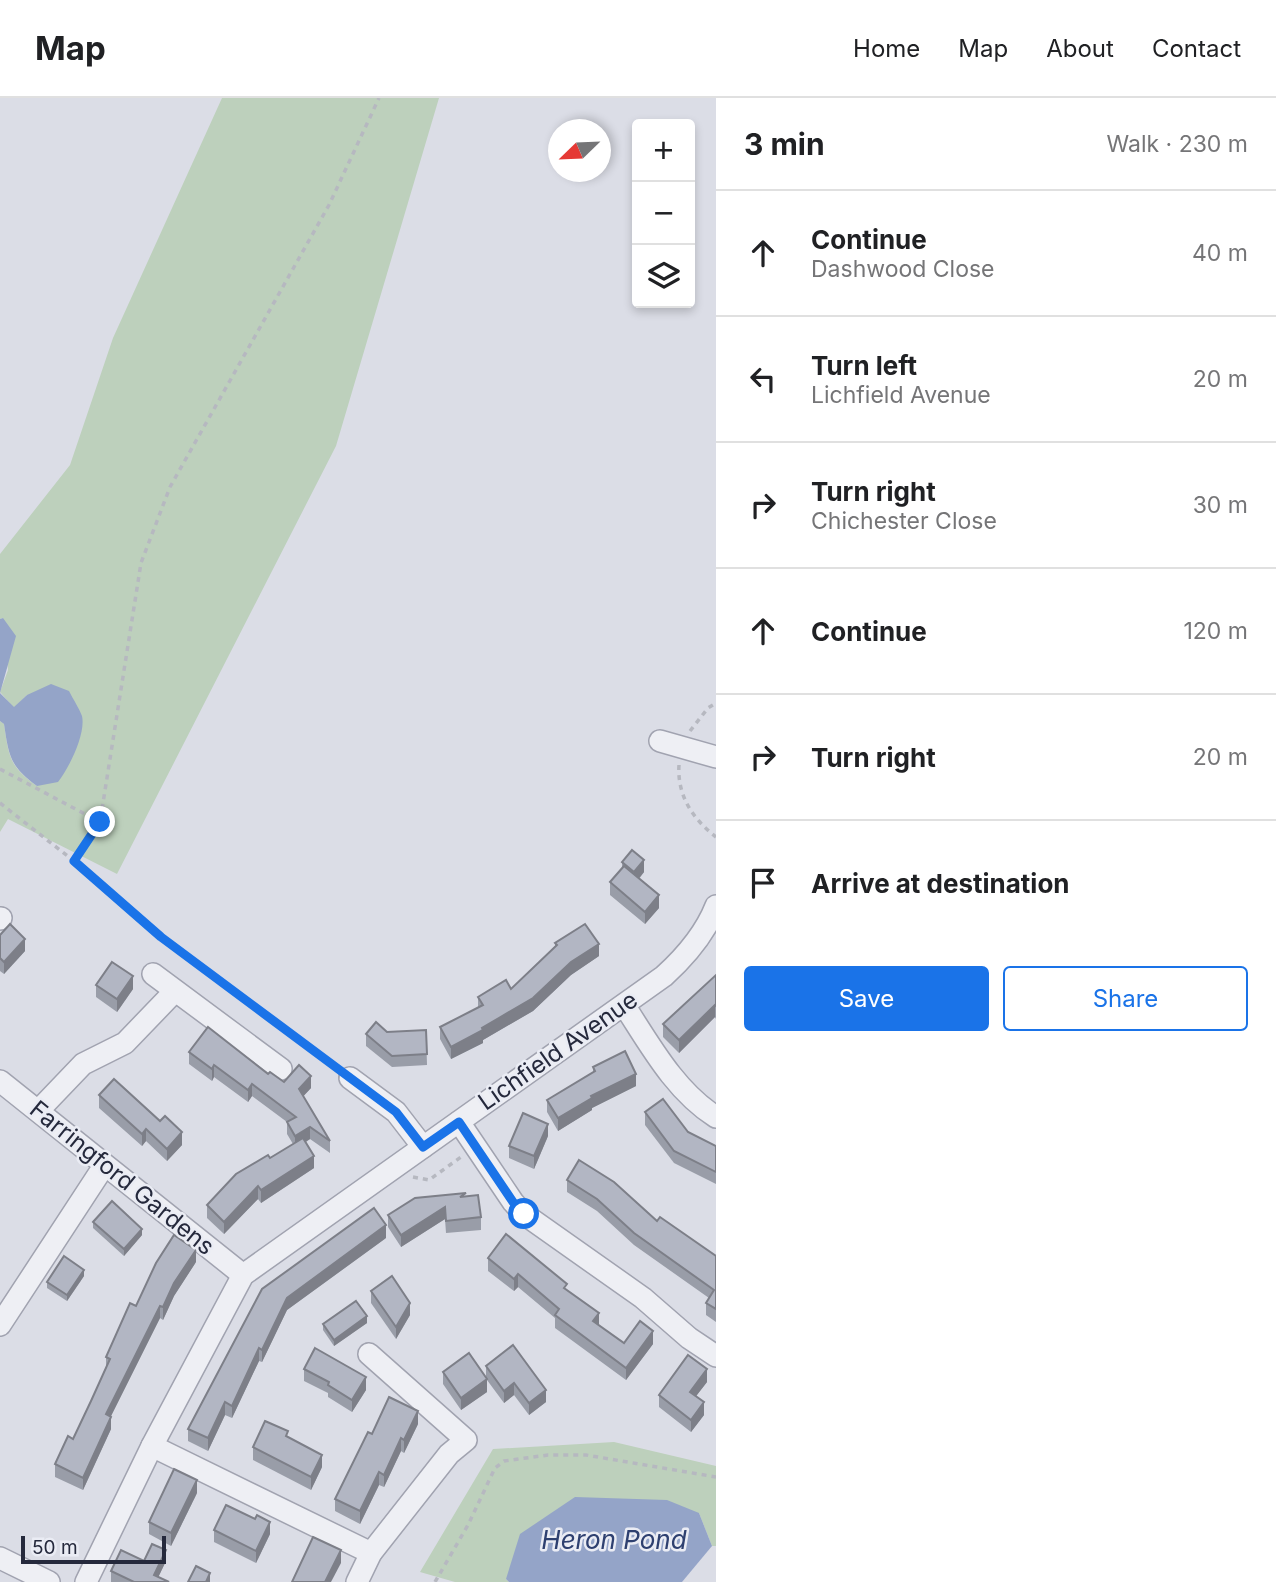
<!DOCTYPE html>
<html lang="en">
<head>
<meta charset="utf-8">
<style>
  :root { --surface:#fff; --page:#f6f6f6; --text:#202124; --muted:#757577; --line:#e0e0e0; --accent:#1a73e8 }
  body { margin:0; font-family:Inter,sans-serif; background:var(--page); color:var(--text) }
  .controls { position:absolute; right:21px; top:21px; display:grid; overflow:hidden; border-radius:7px; box-shadow:0 4px 10px #0003 }
  .controls button { width:63px; height:63px; display:grid; place-items:center; padding:0; border:0; border-bottom:2px solid var(--line); background:var(--surface); color:var(--text); font:35px sans-serif }
  .compass { position:absolute; left:548px; top:21px; width:63px; height:63px; border-radius:50%; background:var(--surface); box-shadow:0 4px 10px #0003; rotate:247deg }
  .scale { position:absolute; left:21px; bottom:18px; width:145px; box-sizing:border-box; padding-left:7px; border:4px solid #25293c; border-top:0; font-size:19px; line-height:24px; white-space:nowrap; color:#25293c; -webkit-text-stroke:5px #eaecf4; paint-order:stroke }
  .stop { position:absolute; width:21px; height:21px; margin:-16px; border:5px solid #1a73e8; border-radius:50%; background:#fff }
  .stop.end { background:#1a73e8; border-color:#fff; box-shadow:0 2px 7px #0008 }
  .list { margin:0; padding:0; list-style:none }
  h2 { display:flex; justify-content:space-between; align-items:center; height:91px; margin:0; padding:0 28px; font-size:30px }
  h2 small { font-size:23px; font-weight:400; color:var(--muted) }
  .list li { display:grid; grid-template-columns:46px 1fr auto; gap:21px; align-items:center; box-sizing:border-box; height:126px; padding:0 28px; border-top:2px solid var(--line) }
  .list b { display:block; font-size:26px; white-space:nowrap }
  .list p { margin:0; font-size:23px; white-space:nowrap; color:var(--muted) }
  .list em { font-size:23px; font-style:normal; color:var(--muted) }
  .actions { display:flex; gap:14px; padding:21px 28px }
  .actions a { flex:1; padding:16px 0; border:2px solid var(--accent); border-radius:7px; text-align:center; font-size:24px; color:var(--accent) }
  .actions .main { background:var(--accent); color:#fff }
  .icon { flex:none; width:38px; height:38px; fill:none; stroke:currentColor; stroke-width:2; stroke-linecap:round; stroke-linejoin:round }
  .map { position:relative; flex:none; width:716px; height:1484px; overflow:hidden }
  header { display:flex; align-items:center; gap:42px; box-sizing:border-box; height:98px; padding:0 35px; background:var(--surface); border-bottom:2px solid var(--line) }
  header strong { font-size:33px }
  nav { display:flex; gap:38px; margin-inline-start:auto; font-size:24px }
  main { display:flex }
  aside { flex:1; background:var(--surface) }
  .map>svg:first-child { display:block }
</style>
</head>
<body>
<header>
<strong>Map</strong>
<nav><a>Home</a><a>Map</a><a>About</a><a>Contact</a></nav>
</header>
<main>
<div class="map">
<svg width="716" height="1484" viewBox="0 0 716 1484">
  <rect width="100%" height="100%" fill="#dbdde6"/>
  <g fill="#bdd0bc">
    <path d="M222,0H439L336,348L117,776L8,721L0,734V623L4,626C9,659 9,668 37,688L27,597L14,610L0,594L8,572L3,520L0,521V456L70,367L113,240Z"/>
    <path d="M614,1344L716,1368V1448H712L699,1415L506,1481L509,1484H455L420,1474L493,1351Z"/>
  </g>
  <g fill="#94a4c8">
    <path d="M3,520L16,538L0,595L14,609L27,597L51,586L69,593C73,601 79,610 82,618C86,636 69,670 58,684L37,688C10,668 9,659 4,626L0,623V521Z"/>
    <path d="M575,1399L667,1402L699,1415L712,1448L682,1484H509L506,1481L520,1436Z"/>
  </g>
  <g fill="none" stroke-linecap="round" stroke-linejoin="round">
    <g stroke="#a1a3b0" stroke-width="24">
      <g id="street">
        <path d="M660,643L716,659"/>
        <path d="M0,821L1,820"/>
        <path d="M153,876L281,971"/>
        <path d="M624,907C650,947 675,993 716,1019"/>
        <path d="M350,980L396,1014L423,1049"/>
        <path d="M0,983L243,1177"/>
        <path d="M39,1012L83,966L125,945L175,893"/>
        <path d="M459,1024L513,1104L524,1116L643,1200L689,1240L716,1258"/>
        <path d="M0,1227L104,1068"/>
        <path d="M152,1348L371,1455"/>
        <path d="M0,1460L49,1484"/>
        <path d="M86,1484L152,1348L243,1177L664,878C686,858 705,836 716,808"/>
        <path d="M357,1484L371,1455L449,1356L466,1342L369,1256"/>
      </g>
    </g>
    <g stroke="#b6b8c0" stroke-width="3.5" stroke-dasharray="5 5" stroke-linecap="butt">
      <path d="M690,633L708,610L716,605"/>
      <path d="M679,667C677,698 693,721 716,739"/>
      <path d="M0,671L100,724"/>
      <path d="M0,705L74,763L161,839L335,968"/>
      <path d="M74,763L100,724L141,465L170,389L329,107L379,0"/>
      <path d="M413,1079L429,1082L461,1059"/>
      <path d="M435,1484L468,1427L495,1370L504,1363L548,1357H586L716,1379"/>
    </g>
    <use href="#street" stroke="#eeeff4" stroke-width="21"/>
  </g>
  <g fill="#999da8">
    <path d="M622,764L644,774L639,781L659,810L645,826L610,797V784L622,770Z"/>
    <path d="M0,837L25,853L4,876L0,873Z"/>
    <path d="M555,845L599,858L571,877L533,913L483,942V945L451,961L440,941V929L478,910V899L511,891L555,848Z"/>
    <path d="M716,877V921L715,919L679,955L663,939V926Z"/>
    <path d="M96,887L133,891L117,914L96,899Z"/>
    <path d="M426,932L427,967L392,969L366,948V936L387,934Z"/>
    <path d="M189,954L268,976L284,984L311,990L303,998L330,1043V1055L310,1041L306,1044L314,1070L261,1105L258,1101L224,1136L207,1120V1107L270,1060L293,1046L287,1036V1024L252,998L248,1004L214,979L212,983L189,966Z"/>
    <path d="M593,969L636,988L592,1010V1012L558,1033L547,1014V1002L593,974Z"/>
    <path d="M99,997L160,1023L182,1047L167,1063L146,1043L142,1048L99,1010Z"/>
    <path d="M645,1014L716,1048V1086L674,1065L645,1027Z"/>
    <path d="M548,1038L534,1071L509,1060V1048Z"/>
    <path d="M567,1082L657,1123L716,1158V1224L706,1217V1205L709,1200L634,1147L597,1113L567,1094Z"/>
    <path d="M466,1098L481,1119V1132L446,1135L445,1121L401,1149L388,1129V1117Z"/>
    <path d="M93,1124L142,1137L124,1158L93,1130Z"/>
    <path d="M386,1140L287,1212L262,1264L259,1263L232,1320L225,1317L208,1353L188,1343V1331L262,1191Z"/>
    <path d="M488,1160L567,1192L599,1227L624,1245L653,1246L626,1282L555,1230V1220L518,1189L514,1193L488,1173Z"/>
    <path d="M196,1164L174,1198L163,1222L160,1220L111,1318V1331L83,1392L55,1379V1366L73,1341L91,1303L106,1270V1259L136,1208Z"/>
    <path d="M84,1178L67,1203L47,1190V1184Z"/>
    <path d="M371,1193L410,1217L396,1241L371,1205Z"/>
    <path d="M367,1225L334,1248L323,1232V1226Z"/>
    <path d="M486,1268L546,1304L529,1317L514,1297L504,1305L487,1282V1294L461,1312L443,1286V1274L486,1280Z"/>
    <path d="M304,1271L366,1292L352,1314L328,1299V1295L304,1283Z"/>
    <path d="M707,1284L696,1298L704,1317L691,1334L659,1309V1297Z"/>
    <path d="M418,1326L404,1355L401,1353L384,1389L379,1387L360,1426L335,1413V1401L372,1336Z"/>
    <path d="M288,1339L322,1369L311,1392L253,1362V1349Z"/>
    <path d="M197,1395L171,1448L149,1436V1424Z"/>
    <path d="M214,1432L270,1436L256,1465L214,1444Z"/>
    <path d="M144,1463H166L158,1479L169,1484H111V1473Z"/>
  </g>
  <g fill="#7d7f88">
    <path d="M644,762V774L634,786V774Z"/>
    <path d="M659,797V810L645,826V814Z"/>
    <path d="M25,841V853L4,876V864Z"/>
    <path d="M599,846V858L571,877L533,913L483,942V945L451,961V949L482,930L571,864Z"/>
    <path d="M133,878V891L117,914V901Z"/>
    <path d="M715,907V919L679,955V942Z"/>
    <path d="M214,967V979L212,983V971Z"/>
    <path d="M636,976V988L592,1010V1012L558,1033V1020L591,998Z"/>
    <path d="M311,978V990L299,1003V991Z"/>
    <path d="M252,986V998L248,1004V992Z"/>
    <path d="M548,1026V1038L534,1071V1058Z"/>
    <path d="M310,1029V1041L295,1050V1038Z"/>
    <path d="M146,1031V1043L142,1048V1036Z"/>
    <path d="M182,1034V1047L167,1063V1051Z"/>
    <path d="M314,1058V1070L261,1105V1092Z"/>
    <path d="M258,1088V1101L224,1136V1124Z"/>
    <path d="M445,1109V1121L401,1149V1137Z"/>
    <path d="M386,1127V1140L287,1212L262,1264V1252L287,1200Z"/>
    <path d="M142,1131V1137L124,1158V1151Z"/>
    <path d="M196,1152V1164L174,1198L163,1222V1209L174,1185Z"/>
    <path d="M84,1172V1178L67,1203V1197Z"/>
    <path d="M518,1176V1189L514,1193V1181Z"/>
    <path d="M410,1205V1217L396,1241V1229Z"/>
    <path d="M160,1208V1220L106,1328V1316Z"/>
    <path d="M599,1215V1227L593,1223Z"/>
    <path d="M367,1218V1225L334,1248V1242Z"/>
    <path d="M653,1233V1246L626,1282V1270Z"/>
    <path d="M259,1250V1263L232,1320V1308Z"/>
    <path d="M707,1271V1284L690,1306V1294Z"/>
    <path d="M366,1279V1292L352,1314V1302Z"/>
    <path d="M487,1281V1294L461,1312V1300Z"/>
    <path d="M514,1285V1297L504,1305V1293Z"/>
    <path d="M546,1292V1304L529,1317V1305Z"/>
    <path d="M225,1304V1317L208,1353V1340Z"/>
    <path d="M704,1304V1317L691,1334V1322Z"/>
    <path d="M418,1313V1326L404,1355V1342Z"/>
    <path d="M111,1319V1331L83,1392V1380Z"/>
    <path d="M401,1340V1353L384,1389V1377Z"/>
    <path d="M322,1357V1369L311,1392V1379Z"/>
    <path d="M379,1374V1387L360,1426V1413Z"/>
    <path d="M197,1382V1395L171,1448V1435Z"/>
    <path d="M270,1424V1436L256,1465V1453Z"/>
    <path d="M166,1452V1463L156,1484L154,1477Z"/>
    <path d="M341,1452V1465L331,1484H325Z"/>
    <path d="M210,1475V1484H206Z"/>
  </g>
  <g fill="#b2b6c3" stroke="#7d7f88" stroke-width="2">
    <path d="M632,752L644,762L634,774L622,764Z"/>
    <path d="M624,768L659,797L645,814L610,784Z"/>
    <path d="M10,826L25,841L4,864L0,860V837Z"/>
    <path d="M585,826L599,846L571,864L533,900L482,930L483,932L451,949L440,929L483,907L478,899L506,882L511,891L557,847L555,845Z"/>
    <path d="M112,864L133,878L117,901L96,887Z"/>
    <path d="M716,877V908L715,907L679,942L663,926Z"/>
    <path d="M376,924L387,934L426,932L427,956L392,958L366,936Z"/>
    <path d="M208,929L268,976L270,974L284,984L299,967L311,978L299,991L330,1043L310,1029L295,1038L287,1024L296,1019L252,986L248,992L214,967L212,971L189,954Z"/>
    <path d="M625,953L636,976L591,998L592,1000L558,1020L547,1002L595,973L593,969Z"/>
    <path d="M114,981L160,1023L165,1018L182,1034L167,1051L146,1031L142,1036L99,997Z"/>
    <path d="M663,1001L688,1034L716,1048V1074L674,1053L645,1014Z"/>
    <path d="M523,1015L548,1026L534,1058L509,1048Z"/>
    <path d="M303,1040L314,1058L261,1092L258,1088L224,1124L207,1107L236,1076L268,1057L270,1060Z"/>
    <path d="M579,1062L614,1084L657,1123L660,1119L716,1158V1211L706,1205L714,1192L634,1135L597,1101L567,1082Z"/>
    <path d="M466,1095L460,1099L478,1097L481,1119L446,1123L445,1109L401,1137L388,1117L415,1100Z"/>
    <path d="M112,1103L142,1131L124,1151L93,1124Z"/>
    <path d="M374,1110L386,1127L287,1200L262,1252L259,1250L232,1308L225,1304L208,1340L188,1331L262,1191Z"/>
    <path d="M506,1136L567,1186L564,1190L599,1215L593,1223L624,1245L640,1223L653,1233L626,1270L555,1217L559,1211L518,1176L514,1181L488,1160Z"/>
    <path d="M174,1137L196,1152L174,1185L163,1209L160,1208L106,1316L111,1319L83,1380L55,1366L68,1338L73,1341L91,1303L110,1261L106,1259L130,1205L136,1208L156,1165Z"/>
    <path d="M64,1158L84,1172L67,1197L47,1184Z"/>
    <path d="M392,1178L410,1205L396,1229L371,1193Z"/>
    <path d="M356,1203L367,1218L334,1242L323,1226Z"/>
    <path d="M513,1247L546,1292L529,1305L514,1285L504,1293L486,1268Z"/>
    <path d="M315,1250L366,1279L352,1302L328,1287L329,1284L304,1271Z"/>
    <path d="M469,1255L487,1281L461,1300L443,1274Z"/>
    <path d="M688,1257L707,1271L690,1294L704,1304L691,1322L659,1297Z"/>
    <path d="M389,1299L418,1313L404,1342L401,1340L384,1377L379,1374L360,1413L335,1401L368,1334L372,1336Z"/>
    <path d="M265,1323L288,1333L286,1338L322,1357L311,1379L253,1349Z"/>
    <path d="M174,1371L197,1382L171,1435L149,1424Z"/>
    <path d="M226,1407L255,1421L257,1417L270,1424L256,1453L214,1432Z"/>
    <path d="M313,1439L341,1452L325,1484H292Z"/>
    <path d="M152,1446L166,1452L154,1477L169,1484H134L111,1473L121,1452L144,1463Z"/>
    <path d="M196,1468L210,1475L206,1484H188Z"/>
  </g>
  <g fill="none" stroke-linecap="round" stroke-linejoin="round">
    <path stroke="#1a73e8" stroke-width="9" d="M100,724L74,763L161,839L396,1014L423,1049L459,1024L513,1104L524,1116"/>
  </g>
  <g text-anchor="middle" stroke-width="5" stroke-linejoin="round" paint-order="stroke">
    <g font-size="24" fill="#25293c" stroke="#eaecf4">
      <text transform="translate(558 953) rotate(-35)" y="8">Lichfield Avenue</text>
      <text transform="translate(122 1080) rotate(39)" y="8">Farringford Gardens</text>
    </g>
    <g font-size="26" font-style="italic" fill="#2e4070" stroke="#eaecf4">
      <text x="614" y="1451">Heron Pond</text>
    </g>
  </g>
</svg>
<div class="controls">
<button>+</button>
<button>−</button>
<button><svg class="icon" aria-label="layers" viewBox="0 0 24 24"><path d="M12 4l9 5-9 5-9-5zM3 14l9 5 9-5"/></svg></button>
</div>
<svg class="compass" viewBox="-18 -18 36 36"><path d="M0-13l5 13h-10z" fill="#e53935"/><path d="M0 13l5-13h-10z" fill="#757577"/></svg>
<div class="scale">50 m</div>
<div class="stop" style="left:524px;top:1116px"></div>
<div class="stop end" style="left:100px;top:724px"></div>
</div>
<aside>
<h2>3 min<small>Walk · 230 m</small></h2>
<ul class="list">
<li><svg class="icon" aria-label="ahead" viewBox="0 0 24 24"><path d="M12 20V5M6 11l6-6 6 6"/></svg><div><b>Continue</b><p>Dashwood Close</p></div><em>40 m</em></li>
<li><svg class="icon" aria-label="left" viewBox="0 0 24 24"><path d="M17 20v-9H6M10 6l-5 5 5 5"/></svg><div><b>Turn left</b><p>Lichfield Avenue</p></div><em>20 m</em></li>
<li><svg class="icon" aria-label="right" viewBox="0 0 24 24"><path d="M7 20v-9h11M14 6l5 5-5 5"/></svg><div><b>Turn right</b><p>Chichester Close</p></div><em>30 m</em></li>
<li><svg class="icon" aria-label="ahead" viewBox="0 0 24 24"><path d="M12 20V5M6 11l6-6 6 6"/></svg><div><b>Continue</b></div><em>120 m</em></li>
<li><svg class="icon" aria-label="right" viewBox="0 0 24 24"><path d="M7 20v-9h11M14 6l5 5-5 5"/></svg><div><b>Turn right</b></div><em>20 m</em></li>
<li><svg class="icon" aria-label="arrive" viewBox="0 0 24 24"><path d="M6 21V4h12l-3 4 3 4H6"/></svg><div><b>Arrive at destination</b></div></li>
</ul>
<div class="actions"><a class="main">Save</a><a>Share</a></div>
</aside>
</main>
</body>
</html>
